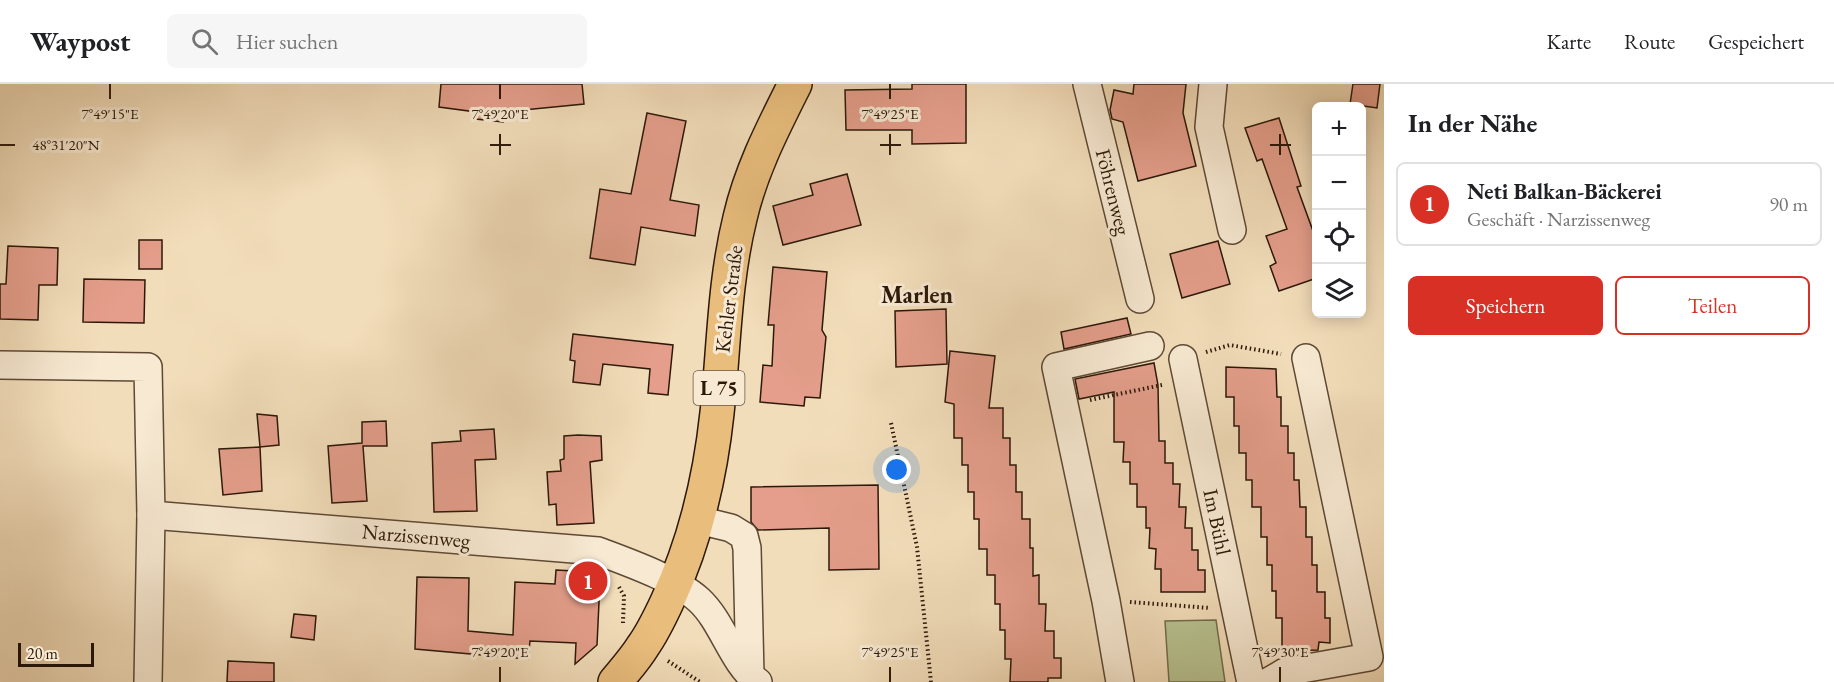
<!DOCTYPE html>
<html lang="de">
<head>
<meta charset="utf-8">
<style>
  :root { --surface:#fff; --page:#f6f6f6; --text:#202124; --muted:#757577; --line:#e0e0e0; --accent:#d93025 }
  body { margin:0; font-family:"EB Garamond",serif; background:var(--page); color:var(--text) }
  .controls { position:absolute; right:18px; top:18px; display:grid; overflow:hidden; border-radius:9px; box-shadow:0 3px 15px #0003 }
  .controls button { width:54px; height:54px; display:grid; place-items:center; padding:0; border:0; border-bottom:2px solid var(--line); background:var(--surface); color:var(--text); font:30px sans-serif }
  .scale { position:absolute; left:18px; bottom:15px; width:76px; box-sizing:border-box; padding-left:6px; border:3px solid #2c1809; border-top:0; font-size:16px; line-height:21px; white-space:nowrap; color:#2c1809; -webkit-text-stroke:4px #f7e9d2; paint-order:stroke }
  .you { position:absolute; left:897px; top:386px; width:21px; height:21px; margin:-15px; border:4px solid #fff; border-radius:50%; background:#1a73e8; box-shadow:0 0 0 9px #1a73e833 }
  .badge { display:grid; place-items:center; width:39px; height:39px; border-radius:50%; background:var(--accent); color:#fff; font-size:20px; font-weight:700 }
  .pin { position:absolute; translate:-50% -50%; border:3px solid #fff; box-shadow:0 2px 6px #0006 }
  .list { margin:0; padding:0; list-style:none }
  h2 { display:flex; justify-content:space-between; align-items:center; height:78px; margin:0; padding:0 24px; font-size:26px }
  h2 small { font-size:20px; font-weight:400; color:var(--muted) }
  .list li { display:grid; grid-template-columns:39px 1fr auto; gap:18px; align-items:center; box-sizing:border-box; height:84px; margin:0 12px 12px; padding:0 12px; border:2px solid var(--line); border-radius:9px }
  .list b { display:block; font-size:22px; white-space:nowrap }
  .list p { margin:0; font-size:20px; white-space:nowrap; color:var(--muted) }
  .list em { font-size:20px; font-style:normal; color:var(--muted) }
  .actions { display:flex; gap:12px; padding:18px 24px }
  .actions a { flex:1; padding:14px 0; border:2px solid var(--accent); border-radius:9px; text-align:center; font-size:21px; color:var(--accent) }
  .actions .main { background:var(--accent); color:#fff }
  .icon { flex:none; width:33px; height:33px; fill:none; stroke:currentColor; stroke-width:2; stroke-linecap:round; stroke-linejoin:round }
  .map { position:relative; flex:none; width:1384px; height:598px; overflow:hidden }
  header { display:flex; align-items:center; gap:36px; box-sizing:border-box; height:84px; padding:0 30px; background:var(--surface); border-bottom:2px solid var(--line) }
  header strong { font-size:28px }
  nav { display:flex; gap:33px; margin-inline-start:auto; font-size:21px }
  .search { width:420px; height:54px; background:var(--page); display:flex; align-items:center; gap:15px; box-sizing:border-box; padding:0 21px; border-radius:9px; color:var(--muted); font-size:22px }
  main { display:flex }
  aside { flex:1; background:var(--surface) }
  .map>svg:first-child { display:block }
</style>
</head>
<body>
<header>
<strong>Waypost</strong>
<div class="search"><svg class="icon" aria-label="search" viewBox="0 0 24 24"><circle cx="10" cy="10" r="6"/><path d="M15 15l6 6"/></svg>Hier suchen</div>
<nav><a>Karte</a><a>Route</a><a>Gespeichert</a></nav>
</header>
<main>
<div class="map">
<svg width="1384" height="598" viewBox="0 0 1384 598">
  <rect width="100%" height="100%" fill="#f2ddba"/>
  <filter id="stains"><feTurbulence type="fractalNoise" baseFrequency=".00333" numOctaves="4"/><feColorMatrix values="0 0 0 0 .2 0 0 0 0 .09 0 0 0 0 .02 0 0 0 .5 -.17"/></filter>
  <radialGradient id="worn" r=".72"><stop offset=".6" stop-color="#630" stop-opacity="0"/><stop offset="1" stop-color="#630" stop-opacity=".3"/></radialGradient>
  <path fill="#b8c291" stroke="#726d4d" stroke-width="1.5" d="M1216,536L1225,598H1169L1165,537Z"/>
  <g fill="#e49e8b" stroke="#2c1809" stroke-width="1.5">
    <path d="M441,0H582L584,20L502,28L503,38L476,35V28L439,23Z"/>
    <path d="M912,0H966V59L912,60V46H846L845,6L912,5Z"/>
    <path d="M1134,0H1186L1183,29L1196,82L1138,97L1123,38L1112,35L1110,26L1114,6L1133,10Z"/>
    <path d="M1353,0H1380L1377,24L1350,20Z"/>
    <path d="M647,29L686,37L670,116L699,121L695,152L641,143L635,181L590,174L600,105L631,110Z"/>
    <path d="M1279,34L1301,102L1297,103L1317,158V194L1279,207L1270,182L1276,179L1266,152L1287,145L1262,75L1257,77L1245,44Z"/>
    <path d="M847,90L861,141L783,161L773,122L813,111L810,100Z"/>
    <rect x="139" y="156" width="23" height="29"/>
    <path d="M1218,157L1230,200L1182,214L1170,170Z"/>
    <path d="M8,162L58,164L57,201H39L38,236L0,235V200H6Z"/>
    <path d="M773,183L827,188L822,246L826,253L820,314L805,313L804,322L760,318L763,281L772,282L774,241H768Z"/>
    <path d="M84,195L145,196L144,239L83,238Z"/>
    <path d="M946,225L947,280L896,283L895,227Z"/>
    <path d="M1127,234L1131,250L1064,265L1061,248Z"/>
    <path d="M573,250L673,261L668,311L648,309L650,285L603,280L600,301L573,298L575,277L570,276Z"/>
    <path d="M950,267L995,272L989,324H1003V354H1010V381H1016V408H1022V435H1030V464H1033V492L1039,491V520H1046L1045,547H1054V574H1061V594H1048V598H1010L1011,575H1005V546H1000V520H995V491H987V465H979V435H974V408H968V381H962V354H954V320L945,318Z"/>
    <path d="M1154,279L1158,301L1159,357H1165V379H1173V400H1180L1179,423H1186L1185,444H1192V466H1198V486H1205V508H1161V485H1155L1156,465L1149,464L1150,444H1146V423H1137V400H1130V378H1123L1124,358H1114V308L1079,315L1075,295Z"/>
    <path d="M1226,283L1276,285L1277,313H1281V342H1288V369H1294V396H1299L1300,423H1306V453H1312V481H1317V508H1325V534H1330V559L1319,558L1318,566L1282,567V534H1276V507H1272V481H1267V453H1261V423H1252V396H1246V369H1239V342H1234V313H1226Z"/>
    <path d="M257,330L277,332L279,361L260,363Z"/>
    <path d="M386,337L387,362H363L367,417L332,419L328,362L362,359V338Z"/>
    <path d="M494,345L496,375L475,376L477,427L434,428L432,359L461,357L460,347Z"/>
    <path d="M578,351L601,352L602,376L590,378L594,439L557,441L556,420L549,421L547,388L561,387L560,376L564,375V352Z"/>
    <path d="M260,363L262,407L223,411L219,365Z"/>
    <path d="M878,401L879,485L829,486V444L758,446L751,438V403Z"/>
    <path d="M556,486L592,488L600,497L597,561L575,580L576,559L530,557L528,575L415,565L417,493L469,494L468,547L513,551L515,498L555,500Z"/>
    <path d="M294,530L316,532L314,556L291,553Z"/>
    <path d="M228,577L274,579V598H227Z"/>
  </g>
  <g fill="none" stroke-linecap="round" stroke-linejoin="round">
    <g stroke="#5e4935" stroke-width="30">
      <g id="minor">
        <path d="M1087,0L1140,215"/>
        <path d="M1213,0L1209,43L1232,146"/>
        <path d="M1183,275L1250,594L1255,598"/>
        <path d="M0,281L148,283L151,431L148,598"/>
        <path d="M151,431L598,467C627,478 676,495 699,516C723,538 732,579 758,598"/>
        <path d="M698,436L731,444L744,452L747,464L750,591"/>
        <path d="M1120,598L1106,517L1056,283L1150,262"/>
        <path d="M1268,598L1285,588L1369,573L1306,274"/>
      </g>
    </g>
    <g stroke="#2c1809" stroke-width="36">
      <path id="major" d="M615,598C625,586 635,575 643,562C653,548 660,533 667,518C695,458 710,395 717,329C724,264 724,199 740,134C751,86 773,44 795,0"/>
    </g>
    <g stroke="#2c1809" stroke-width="4" stroke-dasharray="1.5 3" stroke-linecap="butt">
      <path d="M1206,268L1230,261L1281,270"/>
      <path d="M1090,316L1162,301"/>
      <path d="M891,339L917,463L931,598"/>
      <path d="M619,503L624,512L623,539"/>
      <path d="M1130,518L1210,524"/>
      <path d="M668,577L700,598"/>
    </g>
    <use href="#minor" stroke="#f7e9d2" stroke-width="27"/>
    <use href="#major" stroke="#e9be7d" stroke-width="33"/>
  </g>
  <path fill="none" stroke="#2c1809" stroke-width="2" d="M110,0V15M500,0V15M890,0V15M500,50V71M890,50V71M1280,50V71M0,61H15M490,61H511M880,61H901M1270,61H1291M500,583V598M890,583V598M1280,583V598"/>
  <g text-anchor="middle" stroke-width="6" stroke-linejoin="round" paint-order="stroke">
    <rect fill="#f7e9d2" stroke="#695745" stroke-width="1.5" x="693.5" y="287" width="51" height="34" rx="4.5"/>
    <g font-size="20" font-weight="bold" fill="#2c1809">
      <text x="719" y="311">L 75</text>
    </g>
    <g font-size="21" fill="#2c1809" stroke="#f7e9d2">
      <text transform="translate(1113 108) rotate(76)" y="7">Föhrenweg</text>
      <text transform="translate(729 215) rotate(-83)" y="7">Kehler Straße</text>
      <text transform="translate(1217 438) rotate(78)" y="7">Im Bühl</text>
      <text transform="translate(416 452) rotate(5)" y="7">Narzissenweg</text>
    </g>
    <g font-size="24" font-weight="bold" fill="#2c1809" stroke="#f7e9d2">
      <text x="917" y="219">Marlen</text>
    </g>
  </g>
  <g font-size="15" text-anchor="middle" fill="#2c1809" stroke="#f7e9d2" stroke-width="6" stroke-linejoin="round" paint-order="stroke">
    <text x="110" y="35">7°49'15"E</text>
    <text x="500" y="35">7°49'20"E</text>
    <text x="890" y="35">7°49'25"E</text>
    <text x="66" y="66">48°31'20"N</text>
    <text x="500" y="573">7°49'20"E</text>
    <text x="890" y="573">7°49'25"E</text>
    <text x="1280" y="573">7°49'30"E</text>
  </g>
  <rect width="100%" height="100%" filter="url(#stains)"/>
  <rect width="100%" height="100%" fill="url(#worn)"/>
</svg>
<div class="controls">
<button>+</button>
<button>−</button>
<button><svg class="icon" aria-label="locate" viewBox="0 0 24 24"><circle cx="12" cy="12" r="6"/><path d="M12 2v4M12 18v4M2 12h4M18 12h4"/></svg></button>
<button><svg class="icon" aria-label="layers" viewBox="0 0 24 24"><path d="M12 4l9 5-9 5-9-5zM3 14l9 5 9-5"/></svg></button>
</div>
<div class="scale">20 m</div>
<div class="you"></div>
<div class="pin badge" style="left:588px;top:497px">1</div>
</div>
<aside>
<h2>In der Nähe<small></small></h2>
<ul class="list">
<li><span class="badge">1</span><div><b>Neti Balkan-Bäckerei</b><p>Geschäft · Narzissenweg</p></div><em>90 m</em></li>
</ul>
<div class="actions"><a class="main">Speichern</a><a>Teilen</a></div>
</aside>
</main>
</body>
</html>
